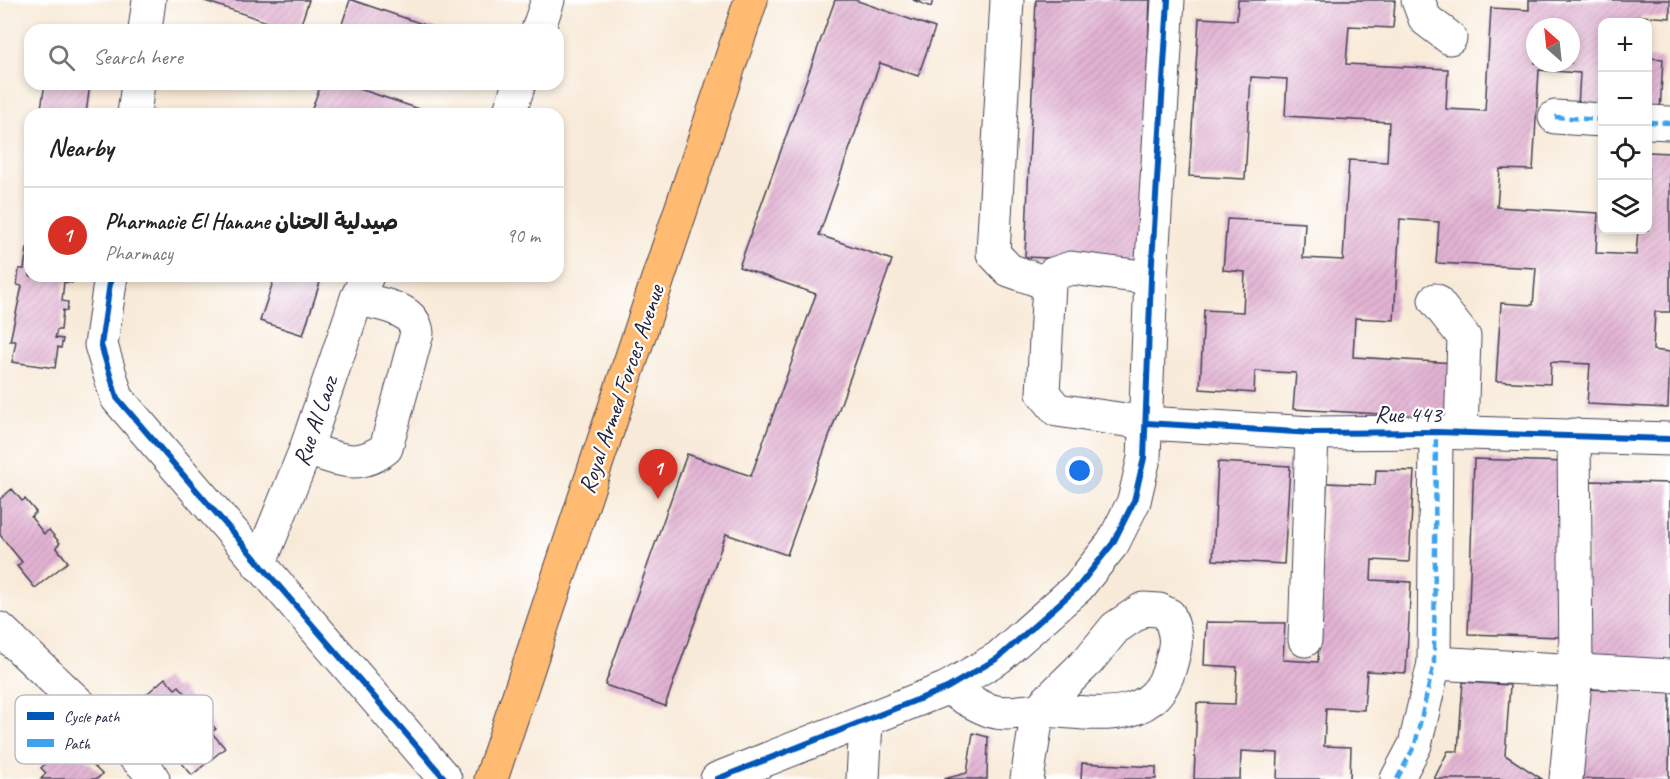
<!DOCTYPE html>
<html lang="en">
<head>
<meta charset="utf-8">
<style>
  :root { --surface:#fff; --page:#f6f6f6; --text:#222; --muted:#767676; --line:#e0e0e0; --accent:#d93025 }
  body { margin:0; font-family:Caveat,"Playpen Sans Arabic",sans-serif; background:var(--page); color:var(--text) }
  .controls { position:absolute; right:18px; top:18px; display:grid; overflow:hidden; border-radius:12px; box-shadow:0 3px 9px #0003 }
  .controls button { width:54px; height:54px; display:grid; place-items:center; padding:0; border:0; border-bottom:2px solid var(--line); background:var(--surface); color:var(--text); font:30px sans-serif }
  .compass { position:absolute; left:1526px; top:18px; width:54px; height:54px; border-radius:50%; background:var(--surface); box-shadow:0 3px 9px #0003; rotate:333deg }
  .you { position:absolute; left:1080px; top:471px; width:21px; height:21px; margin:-15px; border:4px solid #fff; border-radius:50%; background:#1a73e8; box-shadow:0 0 0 9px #1a73e833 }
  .badge { display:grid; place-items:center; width:39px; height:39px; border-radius:50%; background:var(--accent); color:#fff; font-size:20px; font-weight:700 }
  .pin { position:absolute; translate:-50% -50px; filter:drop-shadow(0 2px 3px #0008) }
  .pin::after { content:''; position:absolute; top:32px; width:21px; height:18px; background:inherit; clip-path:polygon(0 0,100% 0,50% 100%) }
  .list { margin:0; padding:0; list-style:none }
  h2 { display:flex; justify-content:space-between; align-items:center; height:78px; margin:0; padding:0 24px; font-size:26px }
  h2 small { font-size:20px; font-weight:400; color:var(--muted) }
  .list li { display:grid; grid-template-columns:39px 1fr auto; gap:18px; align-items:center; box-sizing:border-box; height:96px; padding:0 24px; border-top:2px solid var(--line) }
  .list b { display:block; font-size:22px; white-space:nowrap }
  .list p { margin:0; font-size:20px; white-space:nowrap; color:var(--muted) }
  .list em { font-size:20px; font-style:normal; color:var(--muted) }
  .icon { flex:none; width:33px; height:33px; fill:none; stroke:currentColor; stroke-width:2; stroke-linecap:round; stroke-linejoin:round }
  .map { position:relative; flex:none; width:1670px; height:779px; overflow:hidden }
  .search { position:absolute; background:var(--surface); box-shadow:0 3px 9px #0003; left:24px; top:24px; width:540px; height:66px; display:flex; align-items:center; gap:15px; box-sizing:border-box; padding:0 21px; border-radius:18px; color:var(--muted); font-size:22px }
  .panel { position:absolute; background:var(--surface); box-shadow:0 3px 9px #0003; left:24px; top:108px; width:540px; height:174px; border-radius:18px }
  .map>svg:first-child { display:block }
</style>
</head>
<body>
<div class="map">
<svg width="1670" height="779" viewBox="0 0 1670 779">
  <defs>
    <pattern id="building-hatch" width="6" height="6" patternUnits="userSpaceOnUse" patternTransform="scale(1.5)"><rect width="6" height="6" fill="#e2b3d3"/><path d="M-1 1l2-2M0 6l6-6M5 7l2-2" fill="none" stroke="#c29ab6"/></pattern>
  </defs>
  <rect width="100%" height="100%" fill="#fff"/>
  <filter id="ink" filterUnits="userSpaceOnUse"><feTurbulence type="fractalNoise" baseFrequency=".0167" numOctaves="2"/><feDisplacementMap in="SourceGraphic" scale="12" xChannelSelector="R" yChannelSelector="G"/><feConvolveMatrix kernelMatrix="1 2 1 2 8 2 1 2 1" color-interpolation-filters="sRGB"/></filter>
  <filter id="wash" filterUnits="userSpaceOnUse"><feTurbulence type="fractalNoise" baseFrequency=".008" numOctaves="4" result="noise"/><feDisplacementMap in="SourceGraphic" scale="24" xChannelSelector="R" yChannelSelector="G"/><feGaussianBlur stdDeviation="1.35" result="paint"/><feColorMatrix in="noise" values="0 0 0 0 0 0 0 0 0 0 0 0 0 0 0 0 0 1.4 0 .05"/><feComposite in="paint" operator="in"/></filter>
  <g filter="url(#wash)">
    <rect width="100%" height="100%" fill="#f8ead8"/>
    <g id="blocks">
      <g fill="url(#building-hatch)" fill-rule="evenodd">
        <path d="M202,0H309L299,30H291Z"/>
        <path d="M350,0H352L440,30H340Z"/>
        <path d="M835,0H855L935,28L918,76L880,63L819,235L892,260L787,555L726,534L665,706L605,685L687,454L751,476L816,294L739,267Z"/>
        <path d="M913,0H933L931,7Z"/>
        <path d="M1036,0H1150L1139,262L1025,257Z"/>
        <path d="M1238,0H1395L1393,28L1349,26L1346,64L1448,69L1446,109L1485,111L1491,8L1529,10V0H1670V18L1641,16V22H1602V109L1578,107L1580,73L1539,70L1533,170L1500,169L1497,207L1598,213L1596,253L1636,255L1638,230H1648V152L1670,153V312H1655L1653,350L1670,352L1668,408L1587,404L1590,364L1551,362L1550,384L1496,381L1501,303L1533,305L1536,268L1436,263L1439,222L1400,219L1394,320L1355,318L1353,357L1455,363L1452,418L1293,409L1296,373L1255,371L1254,393L1200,389L1204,310L1243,312L1245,272L1223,270L1227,219L1305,223L1303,258L1343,260L1349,160L1387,162L1389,122L1285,116L1287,79L1251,77L1245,179L1189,176L1199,18L1237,20ZM1535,27H1571V63H1535Z"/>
        <path d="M1648,58L1663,59L1660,112L1648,111Z"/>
        <path d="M45,84H90L86,114H40Z"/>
        <path d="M321,84H345L434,114H310Z"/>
        <path d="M27,248L30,249V276H73L72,283L64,282L62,301L68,302L67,311L63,310L61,330H57L55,338L63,339L61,348L58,347L55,368L12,362L16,341H10L22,286L17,285L19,269H24Z"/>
        <path d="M275,276H322L303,335L260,321Z"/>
        <path d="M1474,459L1567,462L1561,637L1468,634Z"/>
        <path d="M1218,462L1290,466L1284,564L1213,560Z"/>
        <path d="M1376,470L1414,471L1409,562L1372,560L1371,580L1411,582L1406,673L1367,671L1364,710L1326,708L1324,746L1351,747L1350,779H1277L1278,753L1241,751L1240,779H1194L1197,703L1235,704L1237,667L1204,665L1206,622L1285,623L1283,660L1318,662L1327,483L1375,485Z"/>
        <path d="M1590,481L1670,483V664L1585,662Z"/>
        <path d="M12,489L22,501L25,499L36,512L31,517L44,534L49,530L60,543L56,547L68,562L35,588L17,566L22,562L0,535V499Z"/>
        <path d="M165,678L175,689L179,686L190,699L185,704L199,720L204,716L216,729L211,732L225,748L192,775L174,754L178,750L155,723L151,727L133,706Z"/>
        <path d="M1463,682L1510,685L1505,755L1542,779H1434L1448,751H1458Z"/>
        <path d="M1582,689L1670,692L1669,779H1576Z"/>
        <path d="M973,733L988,737L987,779H944L967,773Z"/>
        <path d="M71,745L102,774L97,779H41L46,773L41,768L53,756L57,759Z"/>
        <path d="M1082,763L1156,767V779H1081Z"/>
      </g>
    </g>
  </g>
  <g filter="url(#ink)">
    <use href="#blocks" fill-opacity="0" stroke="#424053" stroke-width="1.5"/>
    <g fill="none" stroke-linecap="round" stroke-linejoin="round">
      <g stroke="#424053" stroke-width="35">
        <g id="minor">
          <path d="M1007,0L993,253L1009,270L1049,284"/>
          <path d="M1418,0L1425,19L1450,38"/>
          <path d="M145,30L149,0"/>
          <path d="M538,30L548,0"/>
          <path d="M134,114L138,84"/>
          <path d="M509,114L519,84"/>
          <path d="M1555,117L1602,120"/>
          <path d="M1648,122L1670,123"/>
          <path d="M111,276L101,345L117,398L445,779"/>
          <path d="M1151,278L1071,268L1053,274L1049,284L1043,393L1057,410L1146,423L1312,433L1436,432L1670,439"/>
          <path d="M1435,300L1464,337L1461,432"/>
          <path d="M306,449C338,458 357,471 386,448L417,333C414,306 379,305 357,298"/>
          <path d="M259,565L306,449L357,298L367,276"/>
          <path d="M0,629L145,766L153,779"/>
          <path d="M1305,640L1312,433"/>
          <path d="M1434,663L1670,676"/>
          <path d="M947,688C961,695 977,707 992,711C1008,716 1026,710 1042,710C1091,712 1153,728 1170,667C1177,643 1178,638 1169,615L1159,610L1143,609L1115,628L1088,661L1038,710L1027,779"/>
          <path d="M717,779L947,688L998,658L1078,587L1113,543L1134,501L1144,458L1151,278L1168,0"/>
          <path d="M863,779L866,721"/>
          <path d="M1397,779L1415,745L1434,663L1436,432"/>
          <path d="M1566,779L1576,672L1574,435"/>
        </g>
      </g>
      <g stroke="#424053" stroke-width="35">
        <path id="major" d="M491,779L751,0"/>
      </g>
      <use href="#minor" stroke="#fff" stroke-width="33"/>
      <use href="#major" stroke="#febb71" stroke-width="33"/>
      <g stroke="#3ea2ec" stroke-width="4.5" stroke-dasharray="9 4.5" stroke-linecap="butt">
        <path d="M1555,117L1602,120"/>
        <path d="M1648,122L1670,123"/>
        <path d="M1397,779L1415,745L1434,663L1436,432"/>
      </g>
      <g stroke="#fff" stroke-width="10">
        <g id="cycleway">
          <path d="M111,276L101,345L117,398L445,779"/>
          <path d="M1146,423L1312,433L1436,432L1670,439"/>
          <path d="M717,779L947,688L998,658L1078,587L1113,543L1134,501L1144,458L1151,278L1168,0"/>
        </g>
      </g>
      <use href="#cycleway" stroke="#0057b8" stroke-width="6"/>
    </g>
  </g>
  <g text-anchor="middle" stroke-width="4.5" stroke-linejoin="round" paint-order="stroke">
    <g font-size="24" fill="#22223b" stroke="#fff">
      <text transform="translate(621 389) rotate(-71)" y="8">Royal Armed Forces Avenue</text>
      <text x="1408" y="422">Rue 443</text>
      <text transform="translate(315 421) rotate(-71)" y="8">Rue Al Laoz</text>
    </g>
  </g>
  <rect x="15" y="695" width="198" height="69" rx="9" fill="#fff" stroke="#bdbdc4" stroke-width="1.5"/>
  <rect x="27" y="712" width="27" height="8" fill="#0057b8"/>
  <rect x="27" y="739" width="27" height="8" fill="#3ea2ec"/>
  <g font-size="16" fill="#22223b">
    <text x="64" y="722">Cycle path</text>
    <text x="64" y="749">Path</text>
  </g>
</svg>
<div class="controls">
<button>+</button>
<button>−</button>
<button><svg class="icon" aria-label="locate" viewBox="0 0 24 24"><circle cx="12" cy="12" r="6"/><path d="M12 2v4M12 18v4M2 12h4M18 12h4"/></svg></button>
<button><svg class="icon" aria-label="layers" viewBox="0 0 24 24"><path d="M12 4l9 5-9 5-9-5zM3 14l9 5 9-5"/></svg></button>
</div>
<svg class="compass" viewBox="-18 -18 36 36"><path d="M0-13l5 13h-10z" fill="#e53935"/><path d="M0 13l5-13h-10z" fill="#767676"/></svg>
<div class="you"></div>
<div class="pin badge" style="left:658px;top:499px">1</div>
<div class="search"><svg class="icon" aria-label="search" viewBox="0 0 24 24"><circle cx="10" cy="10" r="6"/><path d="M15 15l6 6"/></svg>Search here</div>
<section class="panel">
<h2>Nearby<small></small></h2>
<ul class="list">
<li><span class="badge">1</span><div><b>Pharmacie El Hanane صيدلية الحنان</b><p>Pharmacy</p></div><em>90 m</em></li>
</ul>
</section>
</div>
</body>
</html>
